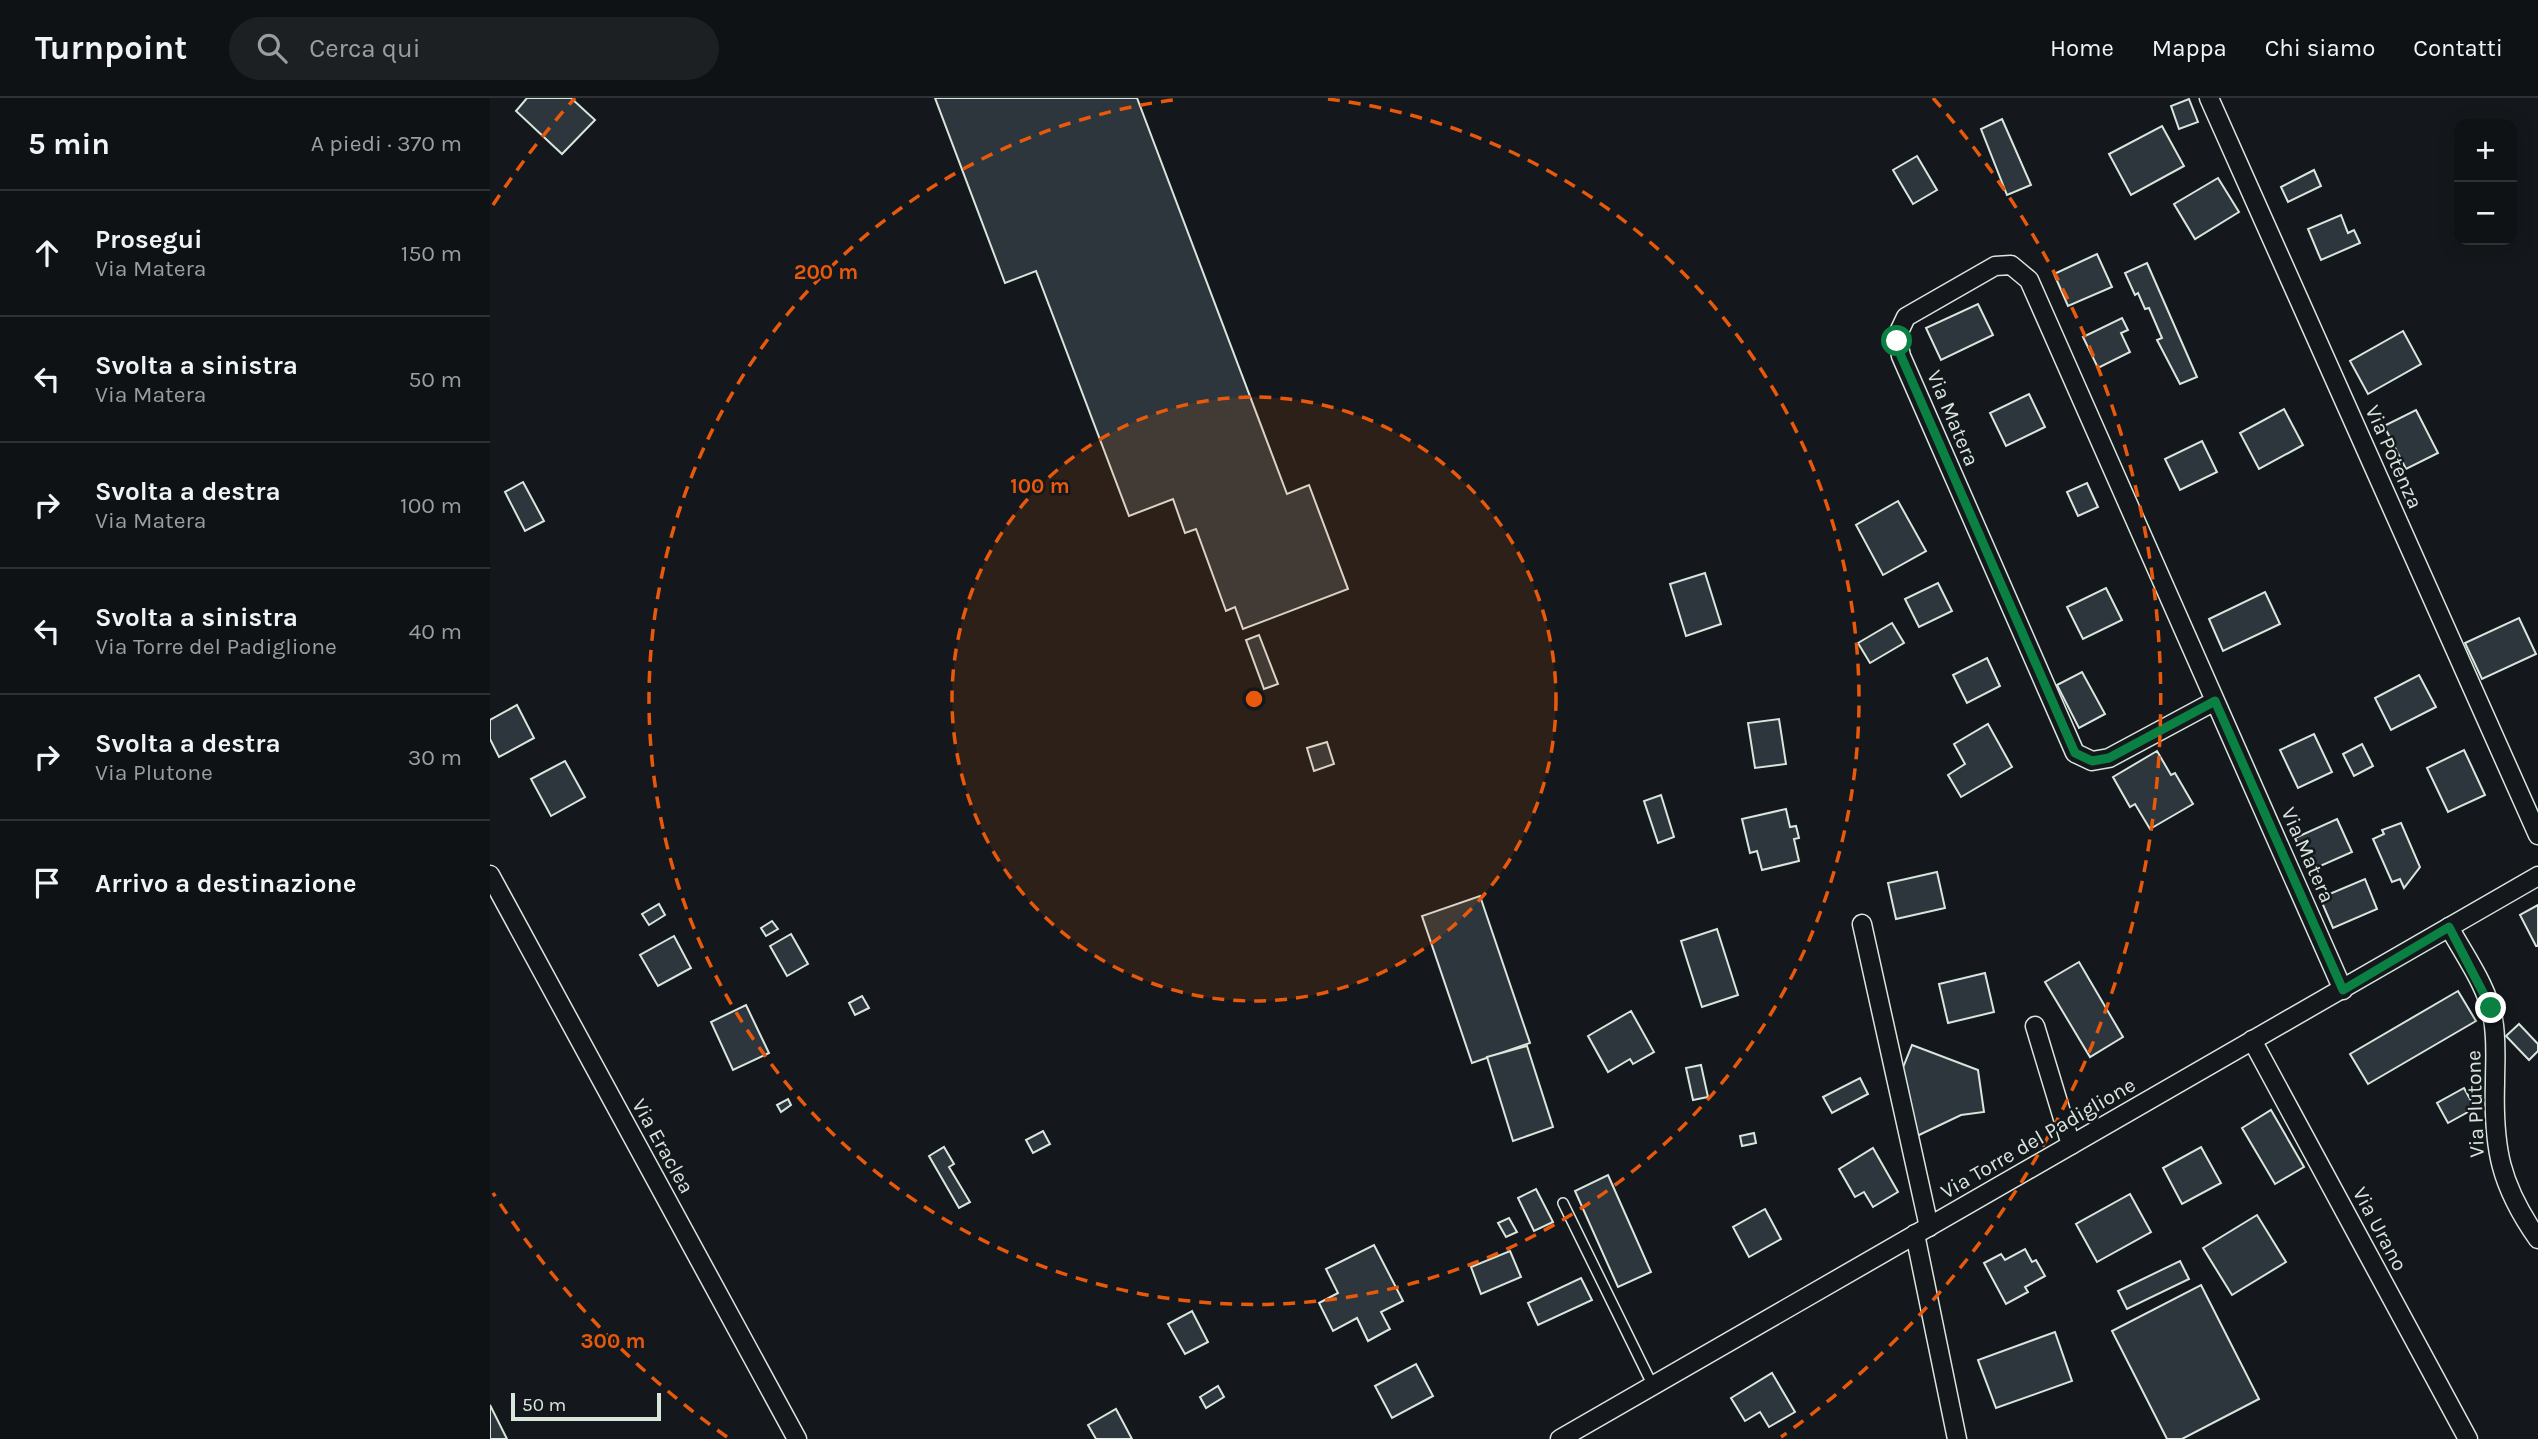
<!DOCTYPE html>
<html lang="it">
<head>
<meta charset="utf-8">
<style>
  :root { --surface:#0f1215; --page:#1d2022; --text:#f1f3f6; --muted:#9b9ea0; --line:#2f3234 }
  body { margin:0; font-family:Karla,sans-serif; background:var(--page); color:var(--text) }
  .controls { position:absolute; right:21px; top:21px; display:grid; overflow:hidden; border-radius:14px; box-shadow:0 4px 18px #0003 }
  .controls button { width:63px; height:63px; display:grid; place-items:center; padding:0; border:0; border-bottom:2px solid var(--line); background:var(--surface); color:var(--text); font:35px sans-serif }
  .scale { position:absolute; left:21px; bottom:18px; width:150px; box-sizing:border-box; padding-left:7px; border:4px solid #d8e6dc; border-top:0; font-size:19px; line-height:24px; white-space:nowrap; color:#d8e6dc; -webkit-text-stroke:5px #14181c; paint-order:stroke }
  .stop { position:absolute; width:21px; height:21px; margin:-16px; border:5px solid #0b8043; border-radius:50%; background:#fff }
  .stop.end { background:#0b8043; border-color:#fff; box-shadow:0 2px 7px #0008 }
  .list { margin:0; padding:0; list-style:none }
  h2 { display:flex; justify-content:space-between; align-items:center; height:91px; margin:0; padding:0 28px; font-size:30px }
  h2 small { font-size:23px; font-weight:400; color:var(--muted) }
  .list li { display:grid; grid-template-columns:46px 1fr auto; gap:21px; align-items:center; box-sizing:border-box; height:126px; padding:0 28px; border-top:2px solid var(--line) }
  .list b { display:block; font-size:26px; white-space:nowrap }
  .list p { margin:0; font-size:23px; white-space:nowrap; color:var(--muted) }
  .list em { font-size:23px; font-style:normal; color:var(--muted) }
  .icon { flex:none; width:38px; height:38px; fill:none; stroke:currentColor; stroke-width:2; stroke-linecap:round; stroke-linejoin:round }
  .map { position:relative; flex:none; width:2048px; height:1341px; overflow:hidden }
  header { display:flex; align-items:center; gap:42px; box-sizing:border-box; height:98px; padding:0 35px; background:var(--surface); border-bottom:2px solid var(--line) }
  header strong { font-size:33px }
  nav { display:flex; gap:38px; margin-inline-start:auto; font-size:24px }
  .search { width:490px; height:63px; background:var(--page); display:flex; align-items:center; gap:18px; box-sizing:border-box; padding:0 24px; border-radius:38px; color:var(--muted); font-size:26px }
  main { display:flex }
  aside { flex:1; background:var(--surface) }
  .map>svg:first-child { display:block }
</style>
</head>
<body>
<header>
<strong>Turnpoint</strong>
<div class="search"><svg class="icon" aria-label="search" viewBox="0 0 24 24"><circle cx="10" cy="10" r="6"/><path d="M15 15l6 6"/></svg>Cerca qui</div>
<nav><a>Home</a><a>Mappa</a><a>Chi siamo</a><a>Contatti</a></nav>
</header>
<main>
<aside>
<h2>5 min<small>A piedi · 370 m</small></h2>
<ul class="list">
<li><svg class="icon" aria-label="ahead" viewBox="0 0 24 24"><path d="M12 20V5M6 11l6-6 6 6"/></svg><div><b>Prosegui</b><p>Via Matera</p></div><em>150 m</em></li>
<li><svg class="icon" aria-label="left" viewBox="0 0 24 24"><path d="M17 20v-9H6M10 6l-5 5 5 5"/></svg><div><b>Svolta a sinistra</b><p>Via Matera</p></div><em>50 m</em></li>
<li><svg class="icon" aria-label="right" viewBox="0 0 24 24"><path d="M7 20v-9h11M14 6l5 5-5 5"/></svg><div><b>Svolta a destra</b><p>Via Matera</p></div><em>100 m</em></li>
<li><svg class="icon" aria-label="left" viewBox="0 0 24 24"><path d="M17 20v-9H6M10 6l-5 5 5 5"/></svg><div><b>Svolta a sinistra</b><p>Via Torre del Padiglione</p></div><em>40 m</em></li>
<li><svg class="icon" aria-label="right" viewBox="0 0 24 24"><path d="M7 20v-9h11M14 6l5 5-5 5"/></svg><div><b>Svolta a destra</b><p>Via Plutone</p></div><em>30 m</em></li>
<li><svg class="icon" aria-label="arrive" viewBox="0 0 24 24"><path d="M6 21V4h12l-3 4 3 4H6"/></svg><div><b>Arrivo a destinazione</b></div></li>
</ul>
</aside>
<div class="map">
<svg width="2048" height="1341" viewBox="0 0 2048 1341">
  <rect width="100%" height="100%" fill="#14181c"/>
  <g fill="#2c363c" stroke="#d8e6dc" stroke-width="2">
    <path d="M37,0H81L105,22L72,56L26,13Z"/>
    <path d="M445,0H647L797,396L819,387L858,491L753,531L745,509L736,513L706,431L695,435L683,401L639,418L546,173L515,185Z"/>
    <path d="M1699,1L1708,24L1689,31L1681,8Z"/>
    <path d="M1512,21L1541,87L1517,97L1491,31Z"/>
    <path d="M1672,28L1694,68L1641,97L1619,56Z"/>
    <path d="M1427,58L1447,92L1423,106L1403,72Z"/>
    <path d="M1824,72L1831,88L1798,104L1791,89Z"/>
    <path d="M1728,80L1749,114L1705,141L1684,106Z"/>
    <path d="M1851,117L1858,135L1864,132L1870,145L1831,162L1818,131Z"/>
    <path d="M1607,156L1622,189L1578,208L1564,176Z"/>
    <path d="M1657,165L1707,279L1690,286L1667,242L1672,240L1659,210L1655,211L1648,195L1645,197L1635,175Z"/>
    <path d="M1488,206L1503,237L1451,262L1436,230Z"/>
    <path d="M1632,220L1638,232L1631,235L1640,254L1608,270L1593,239Z"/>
    <path d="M1913,233L1931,266L1878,296L1860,263Z"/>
    <path d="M1539,296L1555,329L1516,348L1500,315Z"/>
    <path d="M1794,311L1813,347L1769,371L1750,335Z"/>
    <path d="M1926,312L1948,355L1916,371L1894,328Z"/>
    <path d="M1712,343L1727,374L1690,392L1675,361Z"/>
    <path d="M33,384L54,423L35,433L15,394Z"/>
    <path d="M1597,385L1608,409L1588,418L1577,394Z"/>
    <path d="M1408,403L1436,453L1393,477L1366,427Z"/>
    <path d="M1215,475L1231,526L1196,538L1180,486Z"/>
    <path d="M1448,485L1462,513L1429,529L1415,501Z"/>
    <path d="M1616,490L1632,522L1593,541L1577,509Z"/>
    <path d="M1775,494L1790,526L1733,553L1719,521Z"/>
    <path d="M2029,520L2046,556L1992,581L1975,545Z"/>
    <path d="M1402,525L1414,545L1380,565L1368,545Z"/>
    <path d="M769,537L788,586L774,591L756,542Z"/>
    <path d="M1497,560L1510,588L1477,605L1463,577Z"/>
    <path d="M1592,574L1615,616L1589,630L1567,587Z"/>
    <path d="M1929,577L1946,609L1901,632L1885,600Z"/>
    <path d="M27,607L44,640L9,659L0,641V622Z"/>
    <path d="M1289,621L1296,666L1265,670L1258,625Z"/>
    <path d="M1498,626L1522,669L1471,699L1458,677L1475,666L1464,646Z"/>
    <path d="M1824,636L1842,674L1808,690L1790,652Z"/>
    <path d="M837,644L844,666L824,673L817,650Z"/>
    <path d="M1872,646L1883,668L1864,678L1853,656Z"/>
    <path d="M1974,652L1995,697L1958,714L1937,670Z"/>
    <path d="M1667,653L1681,677L1685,675L1703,706L1660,731L1645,706L1640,709L1623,679Z"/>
    <path d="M75,663L95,699L61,718L41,681Z"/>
    <path d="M1171,697L1184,739L1168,745L1154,703Z"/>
    <path d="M1296,711L1300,729L1306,728L1309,740L1304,741L1309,763L1272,772L1267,753L1260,755L1252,721Z"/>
    <path d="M1847,721L1862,754L1819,773L1805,740Z"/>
    <path d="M1911,725L1930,769L1914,790L1910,781L1902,784L1883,741L1894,736L1892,732Z"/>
    <path d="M1447,774L1455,810L1406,821L1398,785Z"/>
    <path d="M1875,781L1887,811L1843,830L1830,800Z"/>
    <path d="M990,798L1040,945L982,965L932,818Z"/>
    <path d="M169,806L175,817L159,827L152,816Z"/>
    <path d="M2048,807V848H2046L2030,817Z"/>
    <path d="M282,823L288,831L276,838L271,830Z"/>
    <path d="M1227,831L1248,897L1212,909L1191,843Z"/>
    <path d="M301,836L318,866L297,878L280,848Z"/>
    <path d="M184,838L201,870L168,888L150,857Z"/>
    <path d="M1589,864L1633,939L1600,959L1555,884Z"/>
    <path d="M1495,875L1504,914L1458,925L1449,886Z"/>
    <path d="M1968,893L1986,923L1878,986L1860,956Z"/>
    <path d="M372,898L379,910L365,917L359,905Z"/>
    <path d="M256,907L279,955L243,972L221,924Z"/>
    <path d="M1141,913L1164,954L1143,966L1140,961L1118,974L1098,938Z"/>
    <path d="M2029,926L2048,946V953L2039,962L2016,938Z"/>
    <path d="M1422,947L1488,972L1494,1014L1471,1017L1427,1038L1412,972Z"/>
    <path d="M1037,948L1063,1029L1023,1043L997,959Z"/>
    <path d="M1211,967L1218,999L1203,1002L1196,970Z"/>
    <path d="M1370,980L1378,996L1342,1015L1333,999Z"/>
    <path d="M1974,990L1985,1010L1958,1025L1947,1005Z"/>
    <path d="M298,1001L301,1007L291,1014L287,1007Z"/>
    <path d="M1781,1012L1814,1069L1785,1086L1752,1030Z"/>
    <path d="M553,1033L560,1046L543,1055L536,1042Z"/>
    <path d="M1264,1035L1266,1045L1252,1048L1250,1038Z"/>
    <path d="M454,1049L464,1066L459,1069L480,1104L469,1110L439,1058Z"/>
    <path d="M1711,1049L1731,1085L1692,1106L1673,1070Z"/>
    <path d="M1383,1050L1408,1094L1383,1109L1374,1094L1365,1099L1349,1071Z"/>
    <path d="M1118,1077L1161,1174L1128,1189L1085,1093Z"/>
    <path d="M1046,1091L1063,1124L1044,1133L1028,1100Z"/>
    <path d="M1640,1096L1661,1134L1607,1164L1586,1126Z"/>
    <path d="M1275,1111L1291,1141L1259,1159L1243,1129Z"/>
    <path d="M1767,1117L1796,1164L1742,1197L1713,1150Z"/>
    <path d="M1019,1120L1027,1134L1016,1139L1008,1125Z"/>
    <path d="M884,1147L913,1203L891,1214L900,1231L878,1243L867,1220L843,1233L829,1205L848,1195L836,1171Z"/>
    <path d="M1535,1151L1542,1164L1546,1162L1555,1178L1535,1189L1538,1194L1516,1206L1494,1165L1511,1156L1515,1162Z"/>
    <path d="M1020,1153L1031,1179L991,1196L981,1169Z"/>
    <path d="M1690,1163L1699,1181L1637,1211L1628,1193Z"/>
    <path d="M1091,1180L1102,1202L1048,1227L1038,1205Z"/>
    <path d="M1711,1187L1769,1301L1692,1341H1677L1622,1233Z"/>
    <path d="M702,1213L718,1244L695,1256L678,1226Z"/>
    <path d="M1565,1234L1582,1283L1506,1310L1488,1262Z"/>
    <path d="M926,1266L943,1298L902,1320L885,1288Z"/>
    <path d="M1282,1275L1305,1314L1279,1329L1270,1314L1255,1323L1241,1300Z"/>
    <path d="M728,1288L734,1299L716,1310L710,1299Z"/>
    <path d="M0,1307L17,1341H0Z"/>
    <path d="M626,1311L642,1341H606L598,1327Z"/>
  </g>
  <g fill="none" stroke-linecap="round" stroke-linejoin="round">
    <g stroke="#d8e6dc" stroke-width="12">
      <path id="service" d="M1073,1105L1163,1288"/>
    </g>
    <g stroke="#d8e6dc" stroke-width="21">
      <g id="minor">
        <path d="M1719,0L2048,737"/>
        <path d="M1725,603L1619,660L1602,663L1585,655L1411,258L1407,238L1416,219L1505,168L1521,167L1539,182L1853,892"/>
        <path d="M0,777L307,1341"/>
        <path d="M1372,826L1439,1129"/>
        <path d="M1959,829C1974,857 1998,889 2003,921C2007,942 2005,964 2005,985C2003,1050 2010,1087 2048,1141"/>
        <path d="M1545,928L1581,1047"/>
        <path d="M1762,942L1978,1341"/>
        <path d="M1425,1136L1467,1341"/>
        <path d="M1070,1341L2048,778"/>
      </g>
    </g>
    <use href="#service" stroke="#14181c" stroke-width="9"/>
    <use href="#minor" stroke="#14181c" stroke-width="18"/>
  </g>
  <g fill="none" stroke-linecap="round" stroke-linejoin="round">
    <path stroke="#0b8043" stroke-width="9" d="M1407,243L1411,258L1585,655L1602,663L1619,660L1725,603L1853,892L1959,829L2001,910"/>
  </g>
  <circle cx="764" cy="601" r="302" fill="#e8590c" fill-opacity=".12"/>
  <g fill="none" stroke="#e8590c" stroke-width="3.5" stroke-dasharray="12 9">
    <circle cx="764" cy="601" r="302"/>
    <path d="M838 1A605 605 0 1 1 690 1"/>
    <path d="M237 1339A907 907 0 0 1 3 1095M3 107A907 907 0 0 1 85 0M1443 0A907 907 0 0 1 1291 1339"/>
  </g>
  <g text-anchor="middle" stroke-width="5" stroke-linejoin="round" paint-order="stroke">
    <g font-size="21" fill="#d8e6dc" stroke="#14181c">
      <text transform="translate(1463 320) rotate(67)" y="7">Via Matera</text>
      <text transform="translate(1904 359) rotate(66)" y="7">Via Potenza</text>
      <text transform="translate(1818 757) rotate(66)" y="7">Via Matera</text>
      <text transform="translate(1985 1006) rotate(-92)" y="7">Via Plutone</text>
      <text transform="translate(1548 1040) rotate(-30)" y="7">Via Torre del Padiglione</text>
      <text transform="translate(173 1048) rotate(61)" y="7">Via Eraclea</text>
      <text transform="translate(1890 1131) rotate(62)" y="7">Via Urano</text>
    </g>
  </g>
  <circle cx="764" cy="601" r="10" fill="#e8590c" stroke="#14181c" stroke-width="3.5"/>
  <g font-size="21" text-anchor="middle" font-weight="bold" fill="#e8590c" stroke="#14181c" stroke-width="5" stroke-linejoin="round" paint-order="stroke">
    <text x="336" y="181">200 m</text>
    <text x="550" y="395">100 m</text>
    <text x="123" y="1250">300 m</text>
  </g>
</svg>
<div class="controls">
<button>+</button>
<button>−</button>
</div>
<div class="scale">50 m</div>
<div class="stop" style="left:1407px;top:243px"></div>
<div class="stop end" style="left:2001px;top:910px"></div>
</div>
</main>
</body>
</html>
